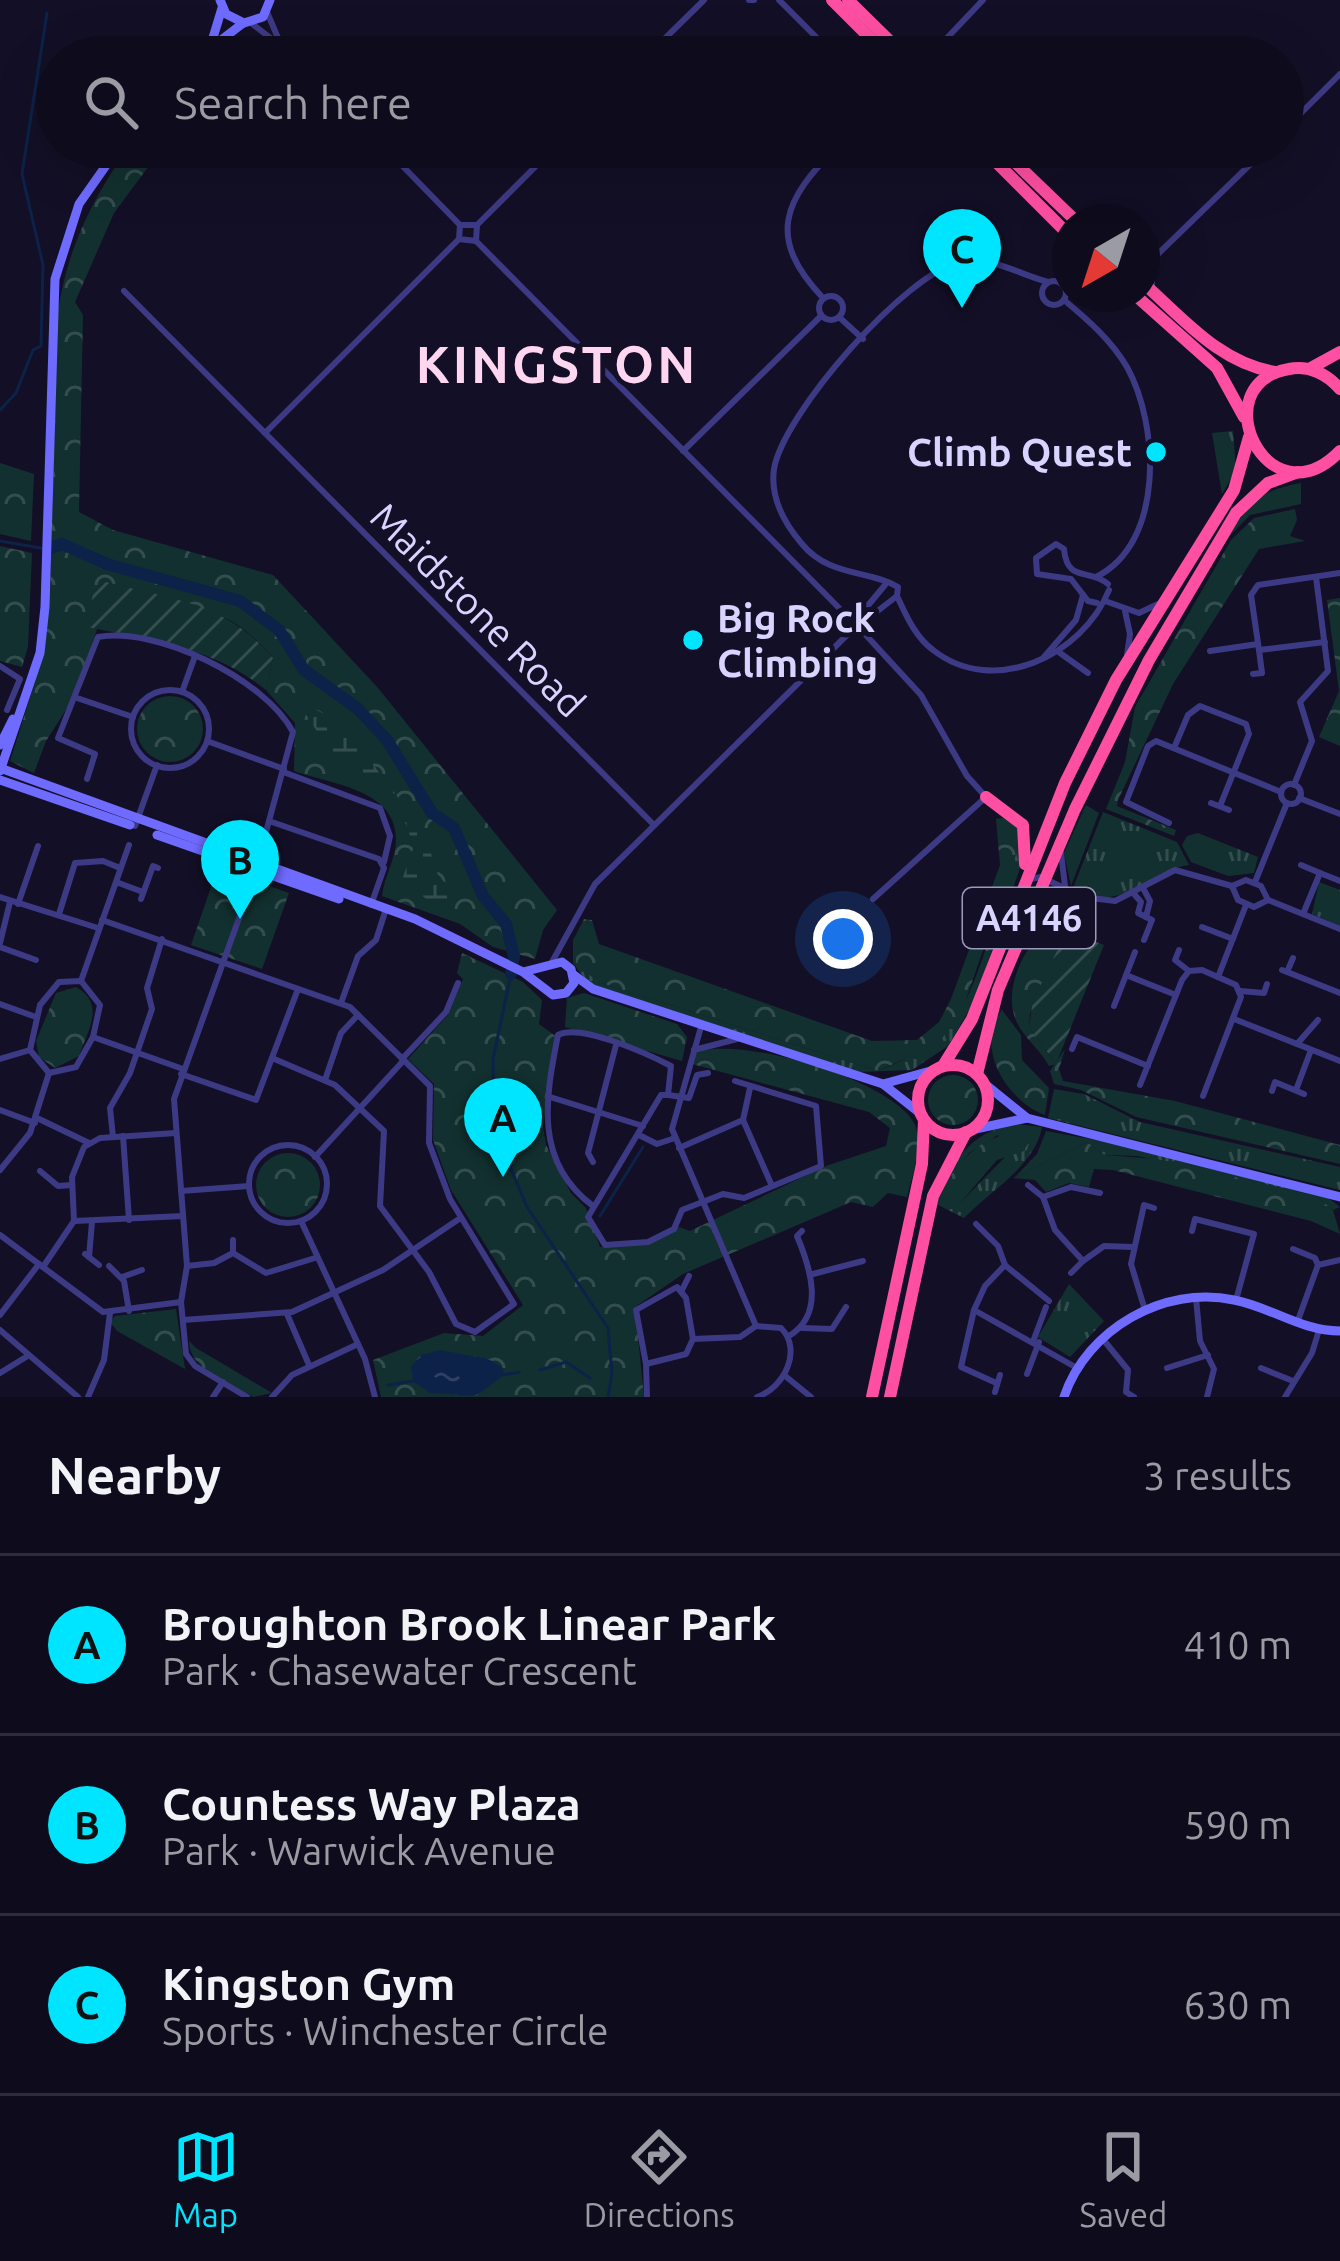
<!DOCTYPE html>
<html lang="en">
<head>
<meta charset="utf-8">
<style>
  :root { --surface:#0e0b1c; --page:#171425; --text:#f1f3f6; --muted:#9b9ba3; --line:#2e2b3b; --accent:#00e5ff }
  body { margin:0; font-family:Ubuntu,sans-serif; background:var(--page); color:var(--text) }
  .compass { position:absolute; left:1052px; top:204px; width:108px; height:108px; border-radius:50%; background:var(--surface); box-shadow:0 12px 48px #0002; rotate:219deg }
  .you { position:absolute; left:843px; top:939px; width:42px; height:42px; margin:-30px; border:9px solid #fff; border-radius:50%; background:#1a73e8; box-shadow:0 0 0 18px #1a73e833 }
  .badge { display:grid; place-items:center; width:78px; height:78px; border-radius:50%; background:var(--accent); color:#111; font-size:39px; font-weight:700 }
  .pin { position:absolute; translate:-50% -99px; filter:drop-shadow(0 3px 6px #0008) }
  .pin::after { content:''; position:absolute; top:63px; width:42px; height:36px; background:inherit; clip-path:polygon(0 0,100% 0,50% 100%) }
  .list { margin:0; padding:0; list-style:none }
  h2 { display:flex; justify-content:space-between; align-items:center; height:156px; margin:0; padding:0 48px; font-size:51px }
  h2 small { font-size:39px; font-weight:400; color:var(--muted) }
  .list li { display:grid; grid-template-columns:78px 1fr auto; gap:36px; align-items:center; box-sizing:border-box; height:180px; padding:0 48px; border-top:3px solid var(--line) }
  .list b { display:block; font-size:45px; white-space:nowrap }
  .list p { margin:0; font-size:39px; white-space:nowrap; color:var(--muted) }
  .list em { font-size:39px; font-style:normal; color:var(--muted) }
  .icon { flex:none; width:66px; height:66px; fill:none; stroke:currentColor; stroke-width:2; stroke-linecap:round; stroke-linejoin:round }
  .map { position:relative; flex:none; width:1340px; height:1397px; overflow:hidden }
  .search { position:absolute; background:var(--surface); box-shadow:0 12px 48px #0002; left:36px; right:36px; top:36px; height:132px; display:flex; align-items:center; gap:30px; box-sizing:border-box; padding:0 42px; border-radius:66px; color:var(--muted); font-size:45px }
  .sheet { height:696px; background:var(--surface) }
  nav { display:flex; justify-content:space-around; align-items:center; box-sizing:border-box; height:168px; border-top:3px solid var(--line); background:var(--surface); font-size:33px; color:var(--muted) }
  nav a { display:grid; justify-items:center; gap:6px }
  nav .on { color:var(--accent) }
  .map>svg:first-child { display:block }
</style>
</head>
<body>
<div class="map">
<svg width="1340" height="1397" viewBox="0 0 1340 1397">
  <defs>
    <pattern id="grass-tufts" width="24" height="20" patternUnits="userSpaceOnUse" patternTransform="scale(3)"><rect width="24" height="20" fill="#12302f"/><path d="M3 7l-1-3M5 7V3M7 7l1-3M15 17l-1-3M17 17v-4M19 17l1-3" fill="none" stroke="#344d4e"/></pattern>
    <pattern id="forest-crowns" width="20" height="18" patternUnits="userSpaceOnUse" patternTransform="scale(3)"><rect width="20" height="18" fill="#12302f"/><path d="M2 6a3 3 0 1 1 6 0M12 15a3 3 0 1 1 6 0" fill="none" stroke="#344d4e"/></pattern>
    <pattern id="wetland-marsh" width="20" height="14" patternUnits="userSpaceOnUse" patternTransform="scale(3)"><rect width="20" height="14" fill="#12302f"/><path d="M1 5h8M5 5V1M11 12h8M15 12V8" fill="none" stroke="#344d4e"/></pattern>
    <pattern id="garden-furrows" width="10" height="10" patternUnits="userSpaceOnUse" patternTransform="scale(3)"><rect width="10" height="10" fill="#12302f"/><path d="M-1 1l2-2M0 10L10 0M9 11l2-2" fill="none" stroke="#344d4e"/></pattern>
    <pattern id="water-ripples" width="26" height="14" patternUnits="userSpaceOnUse" patternTransform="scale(3)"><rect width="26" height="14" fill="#0c2248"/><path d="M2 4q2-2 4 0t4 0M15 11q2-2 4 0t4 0" fill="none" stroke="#2f4163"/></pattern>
  </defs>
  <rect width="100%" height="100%" fill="#130f26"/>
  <g fill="url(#grass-tufts)" fill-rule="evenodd">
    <path d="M1233,431L1236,470L1222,494L1212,433Z"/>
    <path d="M1301,483V504L1250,515L1228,538C1246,504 1263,489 1301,483Z"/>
    <path d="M1086,805L1099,813L1071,886L1064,853Z"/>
    <path d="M1103,812L1177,842L1189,865C1146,871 1118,917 1073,888Z"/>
    <path d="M1017,823L1021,865L975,1000L948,1046L912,1070L858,1072L588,983L573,963V940L584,919L592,920L594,927L586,922L598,982L878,1071C911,1058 936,1042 959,1012C978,987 1017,855 1017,823Z"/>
    <path d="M1198,833L1258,857L1254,873L1228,876L1191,862L1182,845L1187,836Z"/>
    <path d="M1319,882L1340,890V926L1312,914Z"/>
    <path d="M1054,1089L1084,1094L1140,1122L1340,1167V1190L1048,1118Z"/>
    <path d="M1016,1124L1042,1127C1035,1166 990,1191 964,1218L936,1204C952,1161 969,1132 1016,1124ZM998,1135L1007,1155L961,1202L944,1187L969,1153Z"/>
    <path d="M1046,1131L1135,1147L1327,1197L1340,1207L1333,1210L1316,1196L1138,1156L1104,1155L1087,1142L1014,1178L1037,1154Z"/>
    <path d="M1069,1284L1104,1321L1070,1357L1038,1337Z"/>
  </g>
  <g fill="url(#forest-crowns)">
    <path d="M163,147L114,213L75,302L83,315L79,512L113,530L273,575L378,688L557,910L543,930L535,959L493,947L460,924L382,896C384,877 396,859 396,840C397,789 330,784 294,771L295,723L266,690L273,658C211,585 171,612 87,626L97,629L76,694L46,741L34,773L10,761L35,682L50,592L58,311C68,247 91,202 127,149Z"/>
    <path d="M0,463L34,474L31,541L0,534Z"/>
    <path d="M1295,509L1297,520L1290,536L1305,541L1259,549L1173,684L1118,800L1117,806L1176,830L1174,836L1106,809L1125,762L1135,707L1231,540L1254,518Z"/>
    <path d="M0,546L32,553L28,647L22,667L0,661Z"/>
    <path d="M1340,598V746L1319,737L1339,691L1327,600Z"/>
    <circle cx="170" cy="729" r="33"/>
    <path d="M1009,817L1019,831L1017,852L963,1008L939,1043L878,1071L598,982L576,964V936L585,922L594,927L599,944L872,1041L917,1040L939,1022L951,999L1000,865L996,819Z"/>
    <path d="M218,867L289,893L262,969L191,945Z"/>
    <path d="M1074,902L1078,904L1030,1014L1029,1027L1056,1064L1049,1066C1040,1049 1022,1037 1015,1018C1000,975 1041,924 1074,902Z"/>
    <path d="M462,953L523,982L542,1000L539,1024L557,1037L543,1126L546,1145L571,1193L586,1208L600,1247L650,1244L679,1227L690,1231L826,1166L886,1146L890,1128L869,1112L692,1064L696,1053C737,1034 896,1081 915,1125C924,1147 912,1175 907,1197L888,1193L873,1207L851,1202L683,1274L635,1307L644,1397H381L373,1360L444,1333L483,1336L523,1305L451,1190L433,1140L434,1084L408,1059L448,1015L463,979L457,973Z"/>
    <path d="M76,987C106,1004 88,1030 79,1056L55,1068L39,1057L36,1041L56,993Z"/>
    <path d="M584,993L677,1024L687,1037L682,1061L565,1027L567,998Z"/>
    <path d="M1002,1010L1021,1035L1022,1060L1049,1088L1045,1115C1008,1102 973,1047 1002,1010Z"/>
    <path d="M1065,1049L1059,1069L1063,1081L1175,1101L1340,1145V1164L1136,1117L1081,1090L1054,1084L1050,1071Z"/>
    <circle cx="953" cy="1100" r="25"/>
    <path d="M1015,1133L1029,1143L1027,1150L997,1160L961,1202L948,1201L944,1187C961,1158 981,1137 1015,1133Z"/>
    <path d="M1087,1142L1104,1155L1157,1159L1316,1196L1333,1210L1340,1234L1311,1221L1113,1170L1094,1169L1089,1187L1069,1183L1046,1192L1035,1180L1014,1178Z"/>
    <circle cx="288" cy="1185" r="32"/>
    <path d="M176,1309L185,1369L117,1331L110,1322L115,1316Z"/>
    <path d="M189,1341L196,1348L272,1393L253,1397C231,1384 189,1370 189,1341Z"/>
  </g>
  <path fill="url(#wetland-marsh)" d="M296,699L326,715L357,743L424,832L438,875L458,898L454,908L444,903L434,905L402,880L414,846L402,814L382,788L329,750Z"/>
  <g fill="url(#garden-furrows)">
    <path d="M106,582C174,600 226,602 273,658L266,690C213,647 152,640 87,627L94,588Z"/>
    <path d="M1067,930L1104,945L1056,1064L1029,1027L1033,1001Z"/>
  </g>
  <path fill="url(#water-ripples)" d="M440,1350L489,1359L503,1368L504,1375L476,1396L430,1393L413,1381L411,1366L421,1355Z"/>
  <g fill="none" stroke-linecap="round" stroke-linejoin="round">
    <g stroke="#0c2248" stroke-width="3">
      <path d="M0,410L16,393L33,350L41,346L43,265L22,174L47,13"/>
      <path d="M0,541L46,549"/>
      <path d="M511,974L493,1059L494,1128L527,1207L608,1328L612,1374L608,1397"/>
      <path d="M600,1216L643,1147"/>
      <path d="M540,1370L566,1362L590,1378"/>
      <path d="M504,1375L519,1372"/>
      <path d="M388,1385L413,1381"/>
    </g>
    <path stroke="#0c2248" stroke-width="12" d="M48,549L62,544L107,564L240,601L279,630L304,670L357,708L387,740L432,813L454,828L483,896L506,924L514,957L511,974"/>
    <g stroke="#3d3a85" stroke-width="6">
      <path d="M749,0H754"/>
      <path d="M779,0L836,57"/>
      <path d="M267,12L278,38"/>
      <path d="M251,23L295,57"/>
      <path d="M899,44L933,46"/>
      <path d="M646,57L704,0"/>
      <path d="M929,57L983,0"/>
      <path d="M1283,131L1340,74"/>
      <path d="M384,147L460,225"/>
      <path d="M460,225H477L476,241"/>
      <path d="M460,225L459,239L476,241"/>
      <path d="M477,225L555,147"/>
      <path d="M476,241L848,617"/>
      <path d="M1142,258L1157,255L1268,147"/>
      <circle cx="1054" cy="293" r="12"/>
      <path d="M1152,285L1151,265L1157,255"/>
      <path d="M124,291L654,825"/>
      <circle cx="831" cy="308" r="12"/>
      <path d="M823,298C766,238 783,200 837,147"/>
      <path d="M1064,300C1088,320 1111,340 1127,367C1159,425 1165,543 1096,577"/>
      <path d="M839,317L863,339"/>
      <path d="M265,433L459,239"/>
      <path d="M683,451L821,316"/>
      <path d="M897,596C906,615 915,637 933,650C994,698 1083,655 1109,590"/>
      <path d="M1105,601L1139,613L1158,604"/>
      <path d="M1097,603L1088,601L1071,579L1037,574L1036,558L1056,544L1064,549C1067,583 1089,568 1108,584"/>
      <path d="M1125,611L1130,634L1127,655"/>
      <path d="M848,617L860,615L885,585"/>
      <path d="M866,620L897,596L898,587C870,570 829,577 802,544C784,523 770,497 774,469C783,414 906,273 960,262C992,256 1018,274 1048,282"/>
      <path d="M864,633L921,695L967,776L986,797L873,899"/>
      <path d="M1325,642L1259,650L1251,595L1258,585L1340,573"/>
      <path d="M1210,651L1258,644"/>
      <path d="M1060,653L1088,673"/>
      <path d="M1044,657L1076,620L1083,595"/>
      <path d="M0,666L20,679L7,710"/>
      <path d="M1253,674L1262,673L1259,650"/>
      <circle cx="170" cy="729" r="39"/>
      <path d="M182,692L195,656"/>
      <path d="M77,698L133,717"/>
      <path d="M207,741L284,769"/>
      <path d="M1174,748L1188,715L1200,706L1246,724L1249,734L1220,806"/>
      <path d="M286,773L380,808L390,836L384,862"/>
      <path d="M87,779L95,754L58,738L98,637C156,626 265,679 293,732L269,821L379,859L384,868L371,905"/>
      <circle cx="1291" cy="794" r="10"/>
      <path d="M1294,785L1312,741L1300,702L1328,671L1316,577"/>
      <path d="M1299,798L1340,814"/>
      <path d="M1211,803L1229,810"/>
      <path d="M1169,823L1126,802L1148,746L1156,741L1281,792"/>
      <path d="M135,826L157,765"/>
      <path d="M262,846L269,821"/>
      <path d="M1061,853L1065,886"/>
      <path d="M1301,865L1320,873"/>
      <path d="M1031,879L1041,877L1083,897L1115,901L1175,870L1232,886"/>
      <path d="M1246,880L1261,886L1268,900L1254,907L1238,900L1232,886Z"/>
      <path d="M116,882L143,892"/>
      <path d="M1255,882L1287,803"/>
      <path d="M1143,888L1150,901L1146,917"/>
      <path d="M1134,894L1141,902L1138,913L1152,920L1144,940"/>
      <path d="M0,897L98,928"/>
      <path d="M141,899L153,866L158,868"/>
      <path d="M1268,900L1340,929"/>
      <path d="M18,904L38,846"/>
      <path d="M59,914L75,863L103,861L120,868"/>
      <path d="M1303,914L1320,873L1340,881"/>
      <path d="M102,920L350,1007L430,1086L429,1143L450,1199L514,1304L475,1332L456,1324L429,1272L380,1206L384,1131L335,1085L272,1058"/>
      <path d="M1202,927L1233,939"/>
      <path d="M0,943L10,902"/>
      <path d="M0,947L36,960"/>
      <path d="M1179,950L1175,960L1189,971"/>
      <path d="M552,962L595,884L848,634"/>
      <path d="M1282,970L1340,993"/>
      <path d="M1287,972L1293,958"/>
      <path d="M1126,975L1176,995"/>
      <path d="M1218,977L1246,905"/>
      <path d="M81,981L100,1005L93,1037L76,1067L49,1073L30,1050L40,1005L59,982Z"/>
      <path d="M81,981L129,845"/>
      <path d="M1240,991L1264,993L1267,984"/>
      <path d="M341,1003L358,956L376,940L386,909"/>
      <path d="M0,1004L36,1017"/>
      <path d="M1114,1006L1135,952"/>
      <path d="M1234,1019L1340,1061"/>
      <path d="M701,1027L672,1129L756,1326L781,1328C803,1350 784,1388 757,1397"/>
      <path d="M93,1037L183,1069"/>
      <path d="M1297,1044L1318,1020"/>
      <path d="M1072,1049L1077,1037L1148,1066"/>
      <path d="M694,1050L737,1039"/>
      <path d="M0,1059L30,1050"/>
      <path d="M402,1059L446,1012L458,983"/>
      <path d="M181,1074L256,1100L298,989"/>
      <path d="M325,1080L341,1033L358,1015"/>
      <path d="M1140,1085L1182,980L1189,971L1202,970L1236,985L1241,997L1203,1096"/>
      <path d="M1296,1090L1311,1050"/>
      <path d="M1272,1091L1275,1082L1304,1094"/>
      <path d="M668,1095L689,1098L697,1075L708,1073"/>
      <path d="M550,1097L643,1126"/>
      <path d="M0,1110L35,1123"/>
      <path d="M37,1118L89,1143"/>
      <path d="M743,1120L772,1186"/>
      <path d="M639,1135L657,1144L675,1138"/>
      <path d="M123,1136L129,1220"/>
      <path d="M113,1137L110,1108L130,1073L152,1009L147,988L162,939"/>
      <circle cx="288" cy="1184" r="39"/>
      <path d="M679,1148L743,1120L750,1088"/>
      <path d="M315,1157L404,1060"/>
      <path d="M593,1162L588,1153L616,1045"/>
      <path d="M0,1170L30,1133L49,1073"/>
      <path d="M40,1171L58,1186L72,1185"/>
      <path d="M1028,1185L1043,1197"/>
      <path d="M181,1191L249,1186"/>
      <path d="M1100,1193L1071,1187L1043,1197L1055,1230L1083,1261L1104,1246L1133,1247"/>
      <path d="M593,1206C534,1162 545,1100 558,1035C580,1023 648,1054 671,1066L668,1095H661L588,1217L605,1245L648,1242L674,1229L682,1210L723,1194L744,1198L821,1166L816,1106L735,1081"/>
      <path d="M74,1221L183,1216"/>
      <path d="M301,1221L365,1359L375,1397"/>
      <path d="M976,1224L998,1246L1005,1265L985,1286L974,1310L1077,1368"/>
      <path d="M1192,1231L1195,1219L1254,1234L1236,1300"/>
      <path d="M0,1235L103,1312L181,1302"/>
      <path d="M233,1240V1253"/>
      <path d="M1293,1249L1315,1258L1318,1265"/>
      <path d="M85,1254L99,1265"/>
      <path d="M89,1257L92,1222"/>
      <path d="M109,1266L124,1281L129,1311"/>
      <path d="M187,1266L214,1263L233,1253L266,1273L315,1258"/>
      <path d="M1006,1266L1049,1301"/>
      <path d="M43,1267L74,1221L72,1177L84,1147L100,1138L176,1133"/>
      <path d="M1071,1273L1083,1261"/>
      <path d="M813,1274L863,1261"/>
      <path d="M122,1277L142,1270"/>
      <path d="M682,1290L689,1276"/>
      <path d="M1196,1298L1200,1341L1214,1369L1207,1397"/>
      <path d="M974,1310L961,1367L994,1382"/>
      <path d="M1145,1310L1131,1264L1144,1205L1154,1208"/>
      <path d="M287,1314L309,1365"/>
      <path d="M0,1315L39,1264"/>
      <path d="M183,1320L292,1312L383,1270L459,1219"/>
      <path d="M1297,1323L1318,1265L1340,1260"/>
      <path d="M802,1328L832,1329L846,1307"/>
      <path d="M0,1330L78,1397"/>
      <path d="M789,1336C826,1314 810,1267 797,1236L802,1231"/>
      <path d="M1102,1338L1128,1370L1126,1392L1134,1397"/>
      <path d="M693,1339L686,1354L646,1364L636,1310L677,1287L686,1298L693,1339L740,1337L756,1326"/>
      <path d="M1034,1339L1046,1307"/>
      <path d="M646,1364L647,1397"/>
      <path d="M1167,1368L1208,1355"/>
      <path d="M1261,1368L1293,1381"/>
      <path d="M0,1373L26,1357"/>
      <path d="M1027,1374L1039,1342"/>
      <path d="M784,1375L811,1397"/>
      <path d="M995,1392L1000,1375"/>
      <path d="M88,1397L104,1360L110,1313"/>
      <path d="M213,1397L223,1382"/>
      <path d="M247,1397L195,1366L186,1354L181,1302L187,1266L174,1099L257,868"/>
      <path d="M272,1397L292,1375L356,1345"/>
      <path d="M1285,1397L1312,1353L1319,1330"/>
    </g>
    <g stroke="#6f6bff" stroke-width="9">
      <path d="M220,0L226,14L244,23L263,17L270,0"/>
      <path d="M212,41L222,8"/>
      <path d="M199,57L242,24"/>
      <path d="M0,745L13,719"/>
      <path d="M0,768L415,919L523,972L553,995L566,993L574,983L571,969L562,962L523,972"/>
      <path d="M0,771L40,653L45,607L55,279L79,204L119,147"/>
      <path d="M0,780L130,825"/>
      <path d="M157,835L339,899"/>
      <path d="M574,975L593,989L883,1084L921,1114"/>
      <path d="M883,1084L934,1070"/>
      <path d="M985,1084L1027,1118L1340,1197"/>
      <path d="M971,1130L1027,1118"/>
      <path d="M1064,1397C1087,1329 1164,1285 1234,1300C1271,1307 1301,1331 1340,1331"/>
    </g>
    <g stroke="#ff4fa3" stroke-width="12">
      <path d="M832,0L889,57"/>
      <path d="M848,0L906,57"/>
      <path d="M981,147L1070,236"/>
      <path d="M999,147L1077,222"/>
      <path d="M1142,282C1183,318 1219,363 1275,372"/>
      <path d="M1134,294L1217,368L1244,417"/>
      <path d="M1309,369L1340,352"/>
      <path d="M1340,389C1327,374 1309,365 1289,369C1201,384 1268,525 1340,451"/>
      <path d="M986,797L1023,825L1025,864"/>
      <circle cx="953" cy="1100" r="35"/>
      <path d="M943,1066L972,1019L1065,783L1116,680L1234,490L1249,437"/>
      <path d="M977,1074L998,990L1075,809L1149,660L1236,513L1268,483L1298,472"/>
      <path d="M872,1397L922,1164L924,1120"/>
      <path d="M890,1397L933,1196L966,1132"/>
    </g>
  </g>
  <g fill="#00e5ff" stroke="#130f26" stroke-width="4.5">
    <circle cx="1156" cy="452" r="12"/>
    <circle cx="693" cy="640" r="12"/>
  </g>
  <g text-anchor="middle" stroke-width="10" stroke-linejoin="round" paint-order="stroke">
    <rect fill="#130f26" stroke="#9e99be" stroke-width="3" x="963" y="888" width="132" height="60" rx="9"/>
    <g font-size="36" font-weight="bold" fill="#d9d4ff">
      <text x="1029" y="931">A4146</text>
    </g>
    <g font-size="39" font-weight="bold" fill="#d9d4ff" stroke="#130f26" text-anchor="end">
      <text x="1132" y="466">Climb Quest</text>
      <text x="717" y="632" text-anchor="start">Big Rock<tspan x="717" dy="45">Climbing</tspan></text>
    </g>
    <g font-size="39" fill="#d9d4ff" stroke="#130f26">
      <text transform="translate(478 610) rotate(45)" y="14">Maidstone Road</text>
    </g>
    <g font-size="51" font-weight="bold" letter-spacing="3" fill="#ffd6f0" stroke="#130f26">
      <text x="557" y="383">KINGSTON</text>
    </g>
  </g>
</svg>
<svg class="compass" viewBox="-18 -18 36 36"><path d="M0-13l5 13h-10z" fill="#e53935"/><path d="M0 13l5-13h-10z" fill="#9b9ba3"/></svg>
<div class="you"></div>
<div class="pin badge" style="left:503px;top:1177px">A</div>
<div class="pin badge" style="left:240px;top:919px">B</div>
<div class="pin badge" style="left:962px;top:308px">C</div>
<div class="search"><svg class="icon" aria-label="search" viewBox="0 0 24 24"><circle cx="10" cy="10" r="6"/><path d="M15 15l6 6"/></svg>Search here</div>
</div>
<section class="sheet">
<h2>Nearby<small>3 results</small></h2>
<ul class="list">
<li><span class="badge">A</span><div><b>Broughton Brook Linear Park</b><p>Park · Chasewater Crescent</p></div><em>410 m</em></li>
<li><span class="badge">B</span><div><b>Countess Way Plaza</b><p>Park · Warwick Avenue</p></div><em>590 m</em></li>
<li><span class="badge">C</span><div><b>Kingston Gym</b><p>Sports · Winchester Circle</p></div><em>630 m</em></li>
</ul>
</section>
<nav>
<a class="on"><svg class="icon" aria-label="map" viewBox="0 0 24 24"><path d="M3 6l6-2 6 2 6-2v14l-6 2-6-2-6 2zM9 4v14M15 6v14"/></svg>Map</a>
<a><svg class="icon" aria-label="directions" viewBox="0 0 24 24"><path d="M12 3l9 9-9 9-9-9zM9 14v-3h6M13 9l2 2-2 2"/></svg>Directions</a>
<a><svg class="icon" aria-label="saved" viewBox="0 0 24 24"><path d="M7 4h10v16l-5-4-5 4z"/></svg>Saved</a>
</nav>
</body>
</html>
